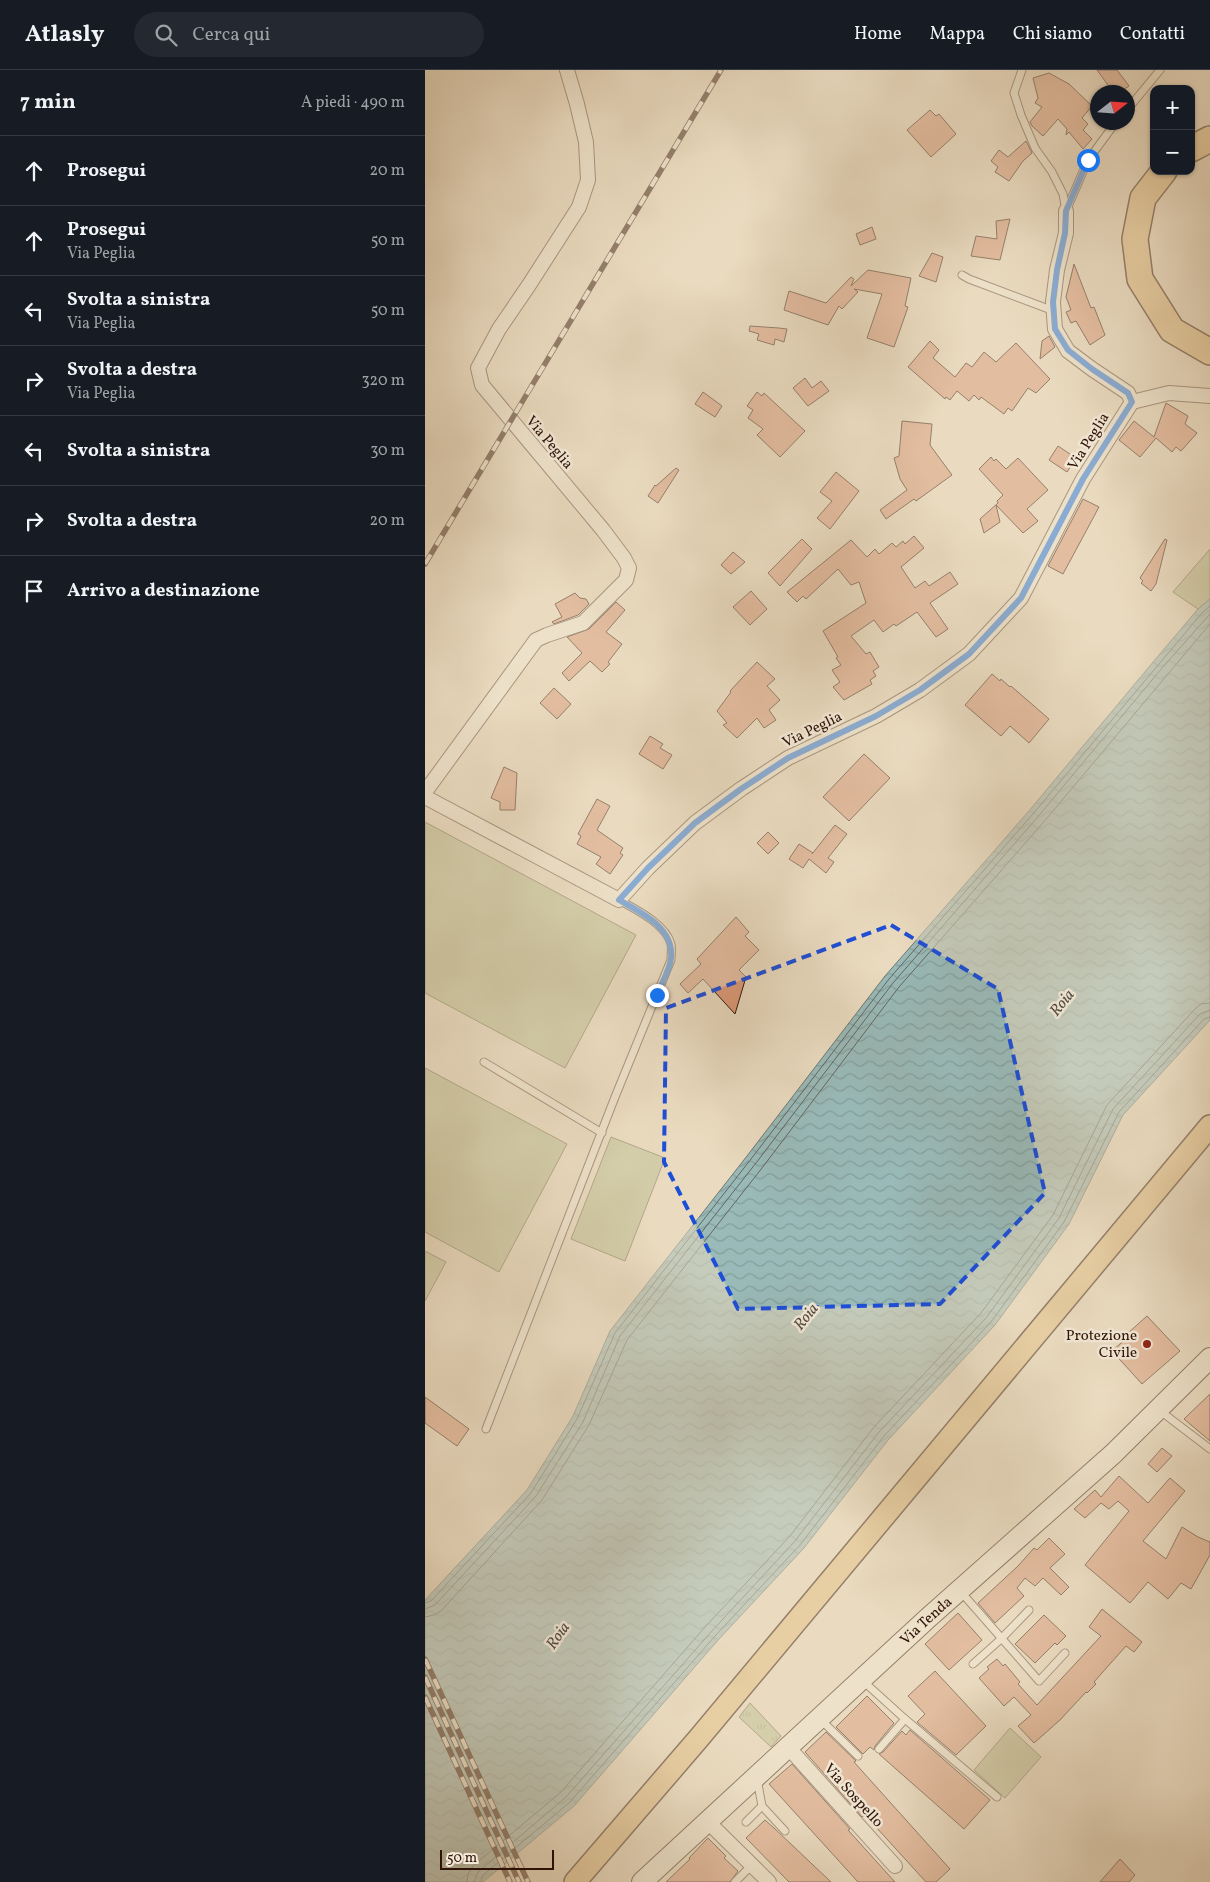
<!DOCTYPE html>
<html lang="it">
<head>
<meta charset="utf-8">
<style>
  :root { --surface:#171b24; --page:#242831; --text:#f1f3f6; --muted:#9ea1a6; --line:#363941 }
  body { margin:0; font-family:Vollkorn,serif; background:var(--page); color:var(--text) }
  .controls { position:absolute; right:15px; top:15px; display:grid; overflow:hidden; border-radius:10px; box-shadow:0 1px 4px #0004 }
  .controls button { width:45px; height:45px; display:grid; place-items:center; padding:0; border:0; border-bottom:1px solid var(--line); background:var(--surface); color:var(--text); font:25px sans-serif }
  .compass { position:absolute; left:665px; top:15px; width:45px; height:45px; border-radius:50%; background:var(--surface); box-shadow:0 1px 4px #0004; rotate:73deg }
  .scale { position:absolute; left:15px; bottom:12px; width:114px; box-sizing:border-box; padding-left:5px; border:2px solid #2f1307; border-top:0; font-size:14px; line-height:18px; white-space:nowrap; color:#2f1307; -webkit-text-stroke:4px #f1e8d6; paint-order:stroke }
  .stop { position:absolute; width:15px; height:15px; margin:-11px; border:4px solid #1a73e8; border-radius:50%; background:#fff }
  .stop.end { background:#1a73e8; border-color:#fff; box-shadow:0 1px 5px #0008 }
  .list { margin:0; padding:0; list-style:none }
  h2 { display:flex; justify-content:space-between; align-items:center; height:65px; margin:0; padding:0 20px; font-size:21px }
  h2 small { font-size:16px; font-weight:400; color:var(--muted) }
  .list li { display:grid; grid-template-columns:32px 1fr auto; gap:15px; align-items:center; box-sizing:border-box; height:70px; padding:0 20px; border-top:1px solid var(--line) }
  .list b { display:block; font-size:19px; white-space:nowrap }
  .list p { margin:0; font-size:16px; white-space:nowrap; color:var(--muted) }
  .list em { font-size:16px; font-style:normal; color:var(--muted) }
  .icon { flex:none; width:28px; height:28px; fill:none; stroke:currentColor; stroke-width:2; stroke-linecap:round; stroke-linejoin:round }
  .map { position:relative; flex:none; width:785px; height:1812px; overflow:hidden }
  header { display:flex; align-items:center; gap:30px; box-sizing:border-box; height:70px; padding:0 25px; background:var(--surface); border-bottom:1px solid var(--line) }
  header strong { font-size:24px }
  nav { display:flex; gap:28px; margin-inline-start:auto; font-size:18px }
  .search { width:350px; height:45px; background:var(--page); display:flex; align-items:center; gap:12px; box-sizing:border-box; padding:0 18px; border-radius:28px; color:var(--muted); font-size:19px }
  main { display:flex }
  aside { flex:1; background:var(--surface) }
  .map>svg:first-child { display:block }
</style>
</head>
<body>
<header>
<strong>Atlasly</strong>
<div class="search"><svg class="icon" aria-label="search" viewBox="0 0 24 24"><circle cx="10" cy="10" r="6"/><path d="M15 15l6 6"/></svg>Cerca qui</div>
<nav><a>Home</a><a>Mappa</a><a>Chi siamo</a><a>Contatti</a></nav>
</header>
<main>
<aside>
<h2>7 min<small>A piedi · 490 m</small></h2>
<ul class="list">
<li><svg class="icon" aria-label="ahead" viewBox="0 0 24 24"><path d="M12 20V5M6 11l6-6 6 6"/></svg><div><b>Prosegui</b></div><em>20 m</em></li>
<li><svg class="icon" aria-label="ahead" viewBox="0 0 24 24"><path d="M12 20V5M6 11l6-6 6 6"/></svg><div><b>Prosegui</b><p>Via Peglia</p></div><em>50 m</em></li>
<li><svg class="icon" aria-label="left" viewBox="0 0 24 24"><path d="M17 20v-9H6M10 6l-5 5 5 5"/></svg><div><b>Svolta a sinistra</b><p>Via Peglia</p></div><em>50 m</em></li>
<li><svg class="icon" aria-label="right" viewBox="0 0 24 24"><path d="M7 20v-9h11M14 6l5 5-5 5"/></svg><div><b>Svolta a destra</b><p>Via Peglia</p></div><em>320 m</em></li>
<li><svg class="icon" aria-label="left" viewBox="0 0 24 24"><path d="M17 20v-9H6M10 6l-5 5 5 5"/></svg><div><b>Svolta a sinistra</b></div><em>30 m</em></li>
<li><svg class="icon" aria-label="right" viewBox="0 0 24 24"><path d="M7 20v-9h11M14 6l5 5-5 5"/></svg><div><b>Svolta a destra</b></div><em>20 m</em></li>
<li><svg class="icon" aria-label="arrive" viewBox="0 0 24 24"><path d="M6 21V4h12l-3 4 3 4H6"/></svg><div><b>Arrivo a destinazione</b></div></li>
</ul>
</aside>
<div class="map">
<svg width="785" height="1812" viewBox="0 0 785 1812">
  <defs>
    <pattern id="park-tufts" width="24" height="20" patternUnits="userSpaceOnUse" patternTransform="scale(1.25)"><rect width="24" height="20" fill="#bbbf90"/><path d="M3 7l-1-3M5 7V3M7 7l1-3M15 17l-1-3M17 17v-4M19 17l1-3" fill="none" stroke="#a1a37b"/></pattern>
    <pattern id="water-waves" width="16" height="10" patternUnits="userSpaceOnUse" patternTransform="scale(1.25)"><rect width="16" height="10" fill="#99bab8"/><path d="M0 5q4-4 8 0t8 0" fill="none" stroke="#849f9d"/></pattern>
  </defs>
  <rect width="100%" height="100%" fill="#eadbc0"/>
  <filter id="stains"><feTurbulence type="fractalNoise" baseFrequency=".004" numOctaves="4"/><feColorMatrix values="0 0 0 0 .2 0 0 0 0 .09 0 0 0 0 .02 0 0 0 .5 -.17"/></filter>
  <radialGradient id="worn" r=".72"><stop offset=".6" stop-color="#630" stop-opacity="0"/><stop offset="1" stop-color="#630" stop-opacity=".3"/></radialGradient>
  <g fill="#bbbf90" stroke="#75694c">
    <path d="M785,479V529L773,539L748,522Z"/>
    <path d="M0,752L211,865L140,998L0,923Z"/>
    <path d="M0,998L142,1074L74,1202L0,1162Z"/>
    <path d="M186,1067L240,1088L200,1191L146,1169Z"/>
    <path d="M0,1181L21,1192L0,1231Z"/>
    <path d="M585,1658L616,1687L580,1728L549,1700Z"/>
  </g>
  <path fill="url(#park-tufts)" stroke="#75694c" d="M325,1633L356,1666L346,1677L314,1647Z"/>
  <path fill="url(#water-waves)" stroke="#6f7771" d="M785,529V950L698,1045L644,1154L570,1255L463,1370L379,1478L294,1569L149,1736L58,1812H0V1530L102,1420L148,1346L185,1261L322,1086L460,906L603,742L729,591L773,539Z"/>
  <g fill="none" stroke-linecap="round" stroke-linejoin="round">
    <g stroke="#646660" stroke-width="1">
      <path d="M0,1533L6,1531L106,1423L152,1349L190,1263L326,1089L464,909L607,745L777,543L785,536"/>
      <path d="M0,1539L10,1535L111,1426L158,1352L195,1266L331,1093L468,913L611,749L737,598L785,544"/>
      <path d="M0,1547L9,1545L16,1541L117,1430L164,1355L202,1270L337,1098L474,917L617,754L785,554"/>
      <path d="M42,1812L43,1804L48,1796L136,1722L280,1557L365,1466L449,1357L556,1243L628,1145L682,1035L770,939L776,934L785,933"/>
      <path d="M49,1812L53,1802L141,1727L286,1562L370,1471L454,1362L561,1248L634,1148L688,1039L775,944L785,940"/>
      <path d="M56,1812L57,1806L145,1732L290,1566L375,1475L459,1366L566,1252L639,1152L694,1042L779,949L785,947"/>
    </g>
  </g>
  <g fill="#dc9a7a" stroke="#2f1307">
    <path d="M672,0H692L704,16L695,22H688Z"/>
    <path d="M624,3L644,14L667,36L657,48L663,54L658,60L667,69L658,79L644,62L641,65L642,59L633,49L618,66L607,56L605,52L617,37L610,33L613,28L608,8Z"/>
    <path d="M505,40L511,46L514,44L531,64L506,87L482,60Z"/>
    <path d="M601,71L607,83L598,91L584,111L570,102L573,97L566,91L574,80L583,87Z"/>
    <path d="M585,149L575,190L546,186L551,166L572,169L571,151Z"/>
    <path d="M447,157L451,169L435,175L431,164Z"/>
    <path d="M507,183L518,187L511,212L494,206Z"/>
    <path d="M649,194L666,238L669,237L680,265L665,275L651,251L646,253L641,242L646,240L641,227Z"/>
    <path d="M443,200L486,208L480,236L483,237L469,277L442,268L457,224L429,219L433,222L417,239L414,236L403,255L359,240L364,221L401,233L426,207L429,209L426,216Z"/>
    <path d="M325,256L354,258L362,259L359,272L350,269L349,275L332,270L334,264L324,261Z"/>
    <path d="M624,266L630,277L615,289L617,271Z"/>
    <path d="M505,271L514,280L508,288L530,307L541,293L547,297L559,282L571,292L591,273L625,309L611,323L603,318L587,341L583,338L579,344L556,327L554,330L549,325L544,331L532,321L525,330L521,327L520,329L483,297Z"/>
    <path d="M380,308L387,318L396,311L404,321L383,336L368,318Z"/>
    <path d="M278,322L297,336L290,347L270,334Z"/>
    <path d="M332,322L337,326L339,323L380,361L355,387L332,365L338,359L323,348L328,340L322,336Z"/>
    <path d="M741,333L763,346L760,354L772,363L756,381L751,377L747,382L731,368L715,387L694,370L709,351L729,367Z"/>
    <path d="M477,351L507,354L505,375L527,405L491,431L489,429L461,449L455,440L482,420L475,409L469,388L474,386Z"/>
    <path d="M633,376L651,388L642,402L624,390Z"/>
    <path d="M566,387L569,391L571,389L581,399L593,388L623,420L602,439L613,451L598,463L571,435L575,452L559,463L555,449L573,433L572,431L578,425L554,399Z"/>
    <path d="M251,398L254,400L233,433L223,426L230,415L231,416Z"/>
    <path d="M411,402L434,421L405,459L392,448L407,431L395,422Z"/>
    <path d="M658,429L674,437L638,504L623,496Z"/>
    <path d="M489,466L499,478L476,497L490,518L500,511L504,516L525,502L533,514L505,533L523,559L511,567L492,542L471,556L469,554L458,562L449,550L426,566L441,584L445,582L454,597L448,601L451,606L445,610L447,614L419,630L408,617L415,612L407,600L416,595L411,588L413,587L398,561L441,533L434,512L426,515L413,499L381,529L378,526L372,532L362,522L426,470L442,487L450,479L454,484L467,473L471,477L478,471L480,474Z"/>
    <path d="M377,469L387,479L355,516L343,503Z"/>
    <path d="M740,469L742,470L731,514L726,521L716,513L718,511L715,508Z"/>
    <path d="M308,482L320,492L306,504L296,495Z"/>
    <path d="M326,521L342,539L325,555L308,537Z"/>
    <path d="M150,523L155,528L161,529L164,534L153,545L129,554L127,552L137,547L130,534Z"/>
    <path d="M191,532L200,540L181,562L197,574L183,592L185,594L177,602L165,591L144,611L137,603L157,583L142,567L164,559Z"/>
    <path d="M332,592L350,609L342,616L355,630L344,640L351,650L339,658L332,648L312,668L298,655L302,653L292,641L306,622L305,621Z"/>
    <path d="M567,604L575,611L576,609L585,617L586,616L624,649L604,673L585,656L576,666L540,635Z"/>
    <path d="M129,618L146,634L132,649L115,633Z"/>
    <path d="M225,666L238,674L235,678L247,685L238,699L214,684Z"/>
    <path d="M439,684L465,708L424,751L398,727Z"/>
    <path d="M79,697L92,703L90,740H75V732L66,728Z"/>
    <path d="M172,729L185,736L172,760L198,778L195,783L198,785L185,804L171,794L176,787L152,774L156,766L153,764Z"/>
    <path d="M410,755L422,764L403,788L409,792L401,803L384,789L378,798L364,789L374,774L388,783L387,784Z"/>
    <path d="M343,762L354,773L343,784L332,773Z"/>
    <path d="M311,847L324,862L320,866L334,880L314,900L321,907L310,944L278,909L263,923L255,914L276,894L272,889Z"/>
    <path d="M722,1246L755,1281L717,1314L687,1281L704,1266L702,1264Z"/>
    <path d="M785,1324V1371L759,1349Z"/>
    <path d="M0,1327L44,1359L32,1376L0,1353Z"/>
    <path d="M737,1378L747,1386L732,1402L723,1394Z"/>
    <path d="M694,1406L723,1433L745,1408L760,1421L718,1471L741,1489L757,1457L773,1467L785,1472V1485L766,1519L756,1513L743,1529L723,1512L705,1533L660,1495L704,1441L693,1431L684,1439L676,1433L660,1448L649,1439L670,1420L676,1427Z"/>
    <path d="M624,1468L640,1484L625,1498L644,1517L636,1525L618,1508L610,1516L600,1508L592,1518L599,1526L570,1553L553,1533L593,1496L609,1478L612,1480Z"/>
    <path d="M677,1539L717,1572L709,1582L701,1576L669,1612L671,1614L662,1623L661,1622L635,1650L609,1673L593,1656L606,1645L589,1627L579,1636L554,1608L564,1599L562,1597L572,1589L578,1596L580,1594L595,1612L593,1614L612,1635L676,1566L664,1557Z"/>
    <path d="M533,1543L557,1570L524,1600L500,1574Z"/>
    <path d="M619,1545L641,1566L632,1575L630,1573L610,1593L590,1574Z"/>
    <path d="M510,1601L561,1656L531,1685L492,1652L500,1644L483,1626Z"/>
    <path d="M442,1626L469,1653L450,1676L449,1680L445,1677L438,1684L411,1657Z"/>
    <path d="M485,1660L565,1730L539,1759L454,1684L458,1682L477,1661L481,1665Z"/>
    <path d="M401,1662L431,1691L429,1692L525,1799L511,1812H501L440,1745L437,1747L380,1682Z"/>
    <path d="M367,1694L425,1759L423,1760L470,1812H433L344,1714Z"/>
    <path d="M340,1750L349,1758L406,1812H364L321,1768Z"/>
    <path d="M283,1768L301,1786L299,1788L313,1801L305,1812H241L265,1789L264,1788Z"/>
    <path d="M695,1789L710,1805L704,1812H675Z"/>
  </g>
  <g fill="none" stroke-linecap="round" stroke-linejoin="round">
    <g stroke="#5e4535" stroke-width="9">
      <g id="service">
        <path d="M597,0L589,23L596,45L610,78L627,102L638,124L641,141"/>
        <path d="M702,40L735,0"/>
        <path d="M641,141L663,90L691,52"/>
        <path d="M537,205L544,209L629,241"/>
        <path d="M59,992L177,1063"/>
        <path d="M734,1340L785,1379"/>
        <path d="M61,1359L190,1027L246,890C246,885 247,878 246,874C241,854 210,839 194,830"/>
        <path d="M536,1522L614,1611L640,1583"/>
        <path d="M548,1594L576,1569L604,1540"/>
        <path d="M438,1611L480,1649L454,1679"/>
        <path d="M395,1649L433,1686"/>
        <path d="M480,1649L572,1727"/>
        <path d="M332,1709L337,1736L360,1761"/>
        <path d="M321,1752L337,1736"/>
        <path d="M310,1812L327,1795"/>
      </g>
    </g>
    <g stroke="#5e4535" stroke-width="16">
      <g id="minor">
        <path d="M641,141V163L632,200L628,232L630,259L643,281L667,299L703,323L707,332"/>
        <path d="M0,722L111,570L122,565L158,553L201,510L204,498L199,488L178,460L57,315L53,298L74,259L104,215L154,137L163,110L161,72L152,34L142,0"/>
        <path d="M0,727L194,830L223,798L270,753L316,719L363,688L451,646L495,620L544,584L596,528L658,409L707,332L744,323L785,326"/>
        <path d="M363,1677L470,1796"/>
        <path d="M282,1751L344,1812"/>
      </g>
    </g>
    <g stroke="#2f1307" stroke-width="22">
      <g id="secondary">
        <path id="s1" d="M217,1812L503,1548L688,1384L785,1288"/>
      </g>
    </g>
    <g stroke="#2f1307" stroke-width="24">
      <path id="primary" d="M150,1812L274,1668L785,1056"/>
    </g>
    <g stroke="#2f1307" stroke-width="28">
      <g id="motorway">
        <path d="M766,79L785,69"/>
        <path d="M739,101L718,128L710,169L715,209L747,260L785,282"/>
      </g>
    </g>
    <use href="#service" stroke="#f1e8d6" stroke-width="7"/>
    <use href="#minor" stroke="#f1e8d6" stroke-width="14"/>
    <use href="#secondary" stroke="#f1e8d6" stroke-width="20"/>
    <use href="#primary" stroke="#e5be80" stroke-width="21"/>
    <use href="#motorway" stroke="#e5be80" stroke-width="25"/>
    <g stroke="#2f1307" stroke-width="5.5">
      <g id="rail">
        <path d="M0,494L296,0"/>
        <path d="M0,1589L103,1812"/>
        <path d="M0,1607L94,1812"/>
        <path d="M0,1627L85,1812"/>
      </g>
    </g>
    <use href="#rail" stroke="#f1e8d6" stroke-width="4" stroke-dasharray="11" stroke-linecap="butt"/>
  </g>
  <g fill="none" stroke-linecap="round" stroke-linejoin="round">
    <path stroke="#1a73e8" stroke-width="6" d="M232,925C236,914 245,900 246,888C249,858 217,843 194,830L223,798L270,753L316,719L363,688L451,646L495,620L544,584L596,528L658,409L707,332L703,323L667,299L643,280L630,259L628,232L632,200L640,163L641,141L663,90"/>
  </g>
  <path d="M0 0H785V1812H0ZM466,855L573,919L620,1123L515,1234L313,1239L239,1092L241,938Z" fill="#eadbc0" fill-opacity=".55" fill-rule="evenodd"/>
  <path fill="none" stroke="#1d4ed8" stroke-width="4" stroke-dasharray="10 6" stroke-linejoin="round" d="M466,855L573,919L620,1123L515,1234L313,1239L239,1092L241,938Z"/>
  <circle fill="#8f2418" stroke="#f1e8d6" stroke-width="2" cx="722" cy="1274" r="5"/>
  <g text-anchor="middle" stroke-width="5" stroke-linejoin="round" paint-order="stroke">
    <g font-size="15" fill="#2f1307" stroke="#f1e8d6">
      <text transform="translate(663 371) rotate(-58)" y="5">Via Peglia</text>
      <text transform="translate(125 372) rotate(50)" y="5">Via Peglia</text>
      <text transform="translate(387 659) rotate(-26)" y="5">Via Peglia</text>
      <text dy="5" stroke="none"><textPath href="#s1" startOffset="386">Via Tenda</textPath></text>
      <text transform="translate(429 1725) rotate(48)" y="5">Via Sospello</text>
    </g>
    <g font-size="15" fill="#2f1307" stroke="#f1e8d6" text-anchor="end">
      <text x="712" y="1270">Protezione<tspan x="712" dy="17">Civile</tspan></text>
    </g>
    <g font-size="16" font-style="italic" fill="#544d45" stroke="#f1e8d6">
      <text transform="translate(636 932) rotate(-51)" y="6">Roia</text>
      <text transform="translate(380 1246) rotate(-51)" y="6">Roia</text>
      <text transform="translate(132 1565) rotate(-55)" y="6">Roia</text>
    </g>
  </g>
  <rect width="100%" height="100%" filter="url(#stains)"/>
  <rect width="100%" height="100%" fill="url(#worn)"/>
</svg>
<div class="controls">
<button>+</button>
<button>−</button>
</div>
<svg class="compass" viewBox="-18 -18 36 36"><path d="M0-13l5 13h-10z" fill="#e53935"/><path d="M0 13l5-13h-10z" fill="#9ea1a6"/></svg>
<div class="scale">50 m</div>
<div class="stop" style="left:663px;top:90px"></div>
<div class="stop end" style="left:232px;top:925px"></div>
</div>
</main>
</body>
</html>
